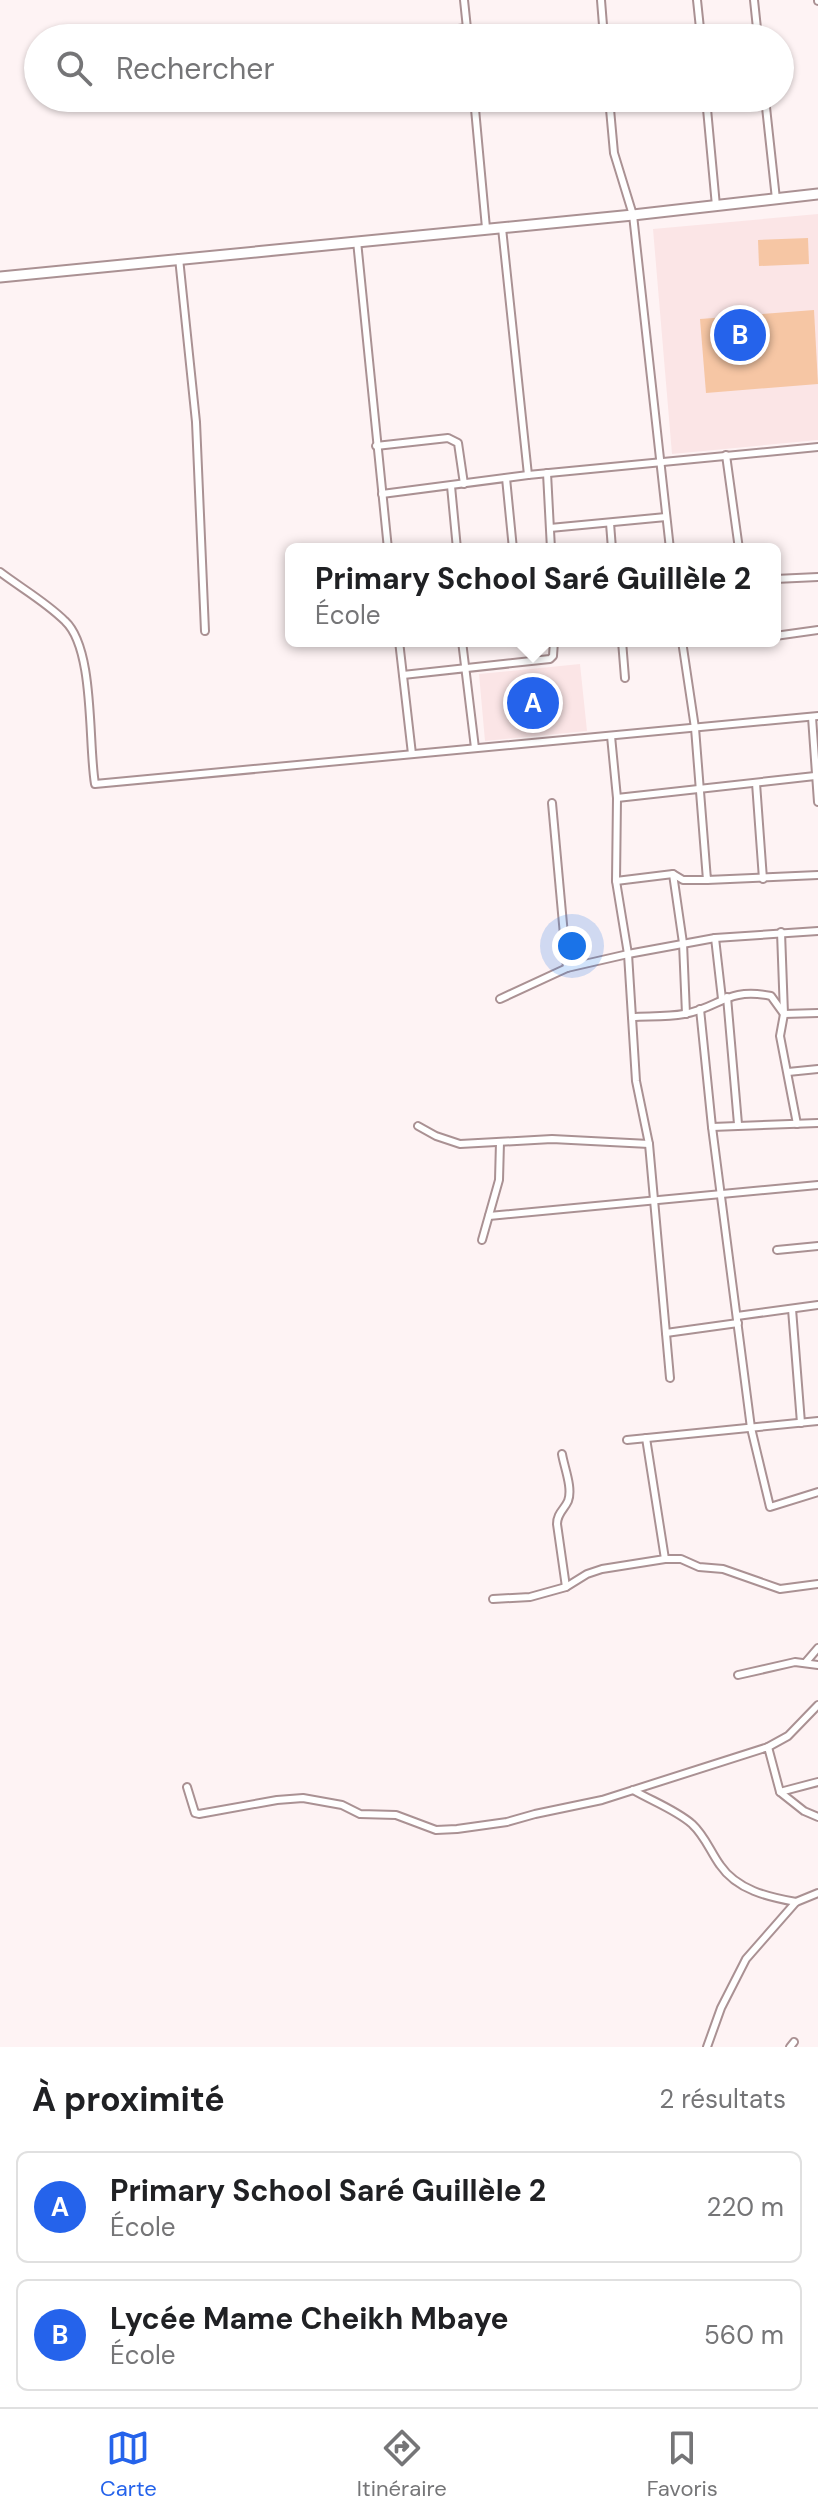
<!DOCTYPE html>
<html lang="fr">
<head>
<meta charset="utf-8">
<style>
  :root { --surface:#fff; --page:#f2f2f2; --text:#202124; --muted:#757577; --line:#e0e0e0; --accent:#2563eb }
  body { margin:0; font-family:"DM Sans",sans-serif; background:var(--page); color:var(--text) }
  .you { position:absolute; left:572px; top:946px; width:28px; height:28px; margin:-20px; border:6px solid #fff; border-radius:50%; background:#1a73e8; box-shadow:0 0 0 12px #1a73e833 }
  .badge { display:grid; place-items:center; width:52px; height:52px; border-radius:50%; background:var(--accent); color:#fff; font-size:26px; font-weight:700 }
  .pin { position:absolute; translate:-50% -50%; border:4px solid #fff; box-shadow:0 2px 8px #0006 }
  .popup { position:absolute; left:285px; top:543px; width:496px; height:104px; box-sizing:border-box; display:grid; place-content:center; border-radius:12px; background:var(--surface); filter:drop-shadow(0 2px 6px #0005); font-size:26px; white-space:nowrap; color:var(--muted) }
  .popup b { font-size:30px; color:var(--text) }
  .popup::after { content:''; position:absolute; left:50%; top:100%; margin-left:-16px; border:16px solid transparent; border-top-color:var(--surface) }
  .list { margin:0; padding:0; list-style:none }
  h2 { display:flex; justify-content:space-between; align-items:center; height:104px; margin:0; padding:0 32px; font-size:34px }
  h2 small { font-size:26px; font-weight:400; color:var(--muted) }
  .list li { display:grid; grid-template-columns:52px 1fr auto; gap:24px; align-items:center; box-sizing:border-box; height:112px; margin:0 16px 16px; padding:0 16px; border:2px solid var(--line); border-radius:12px }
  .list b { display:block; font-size:30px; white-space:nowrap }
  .list p { margin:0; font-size:26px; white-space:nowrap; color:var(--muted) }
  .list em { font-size:26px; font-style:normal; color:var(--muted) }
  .icon { flex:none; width:44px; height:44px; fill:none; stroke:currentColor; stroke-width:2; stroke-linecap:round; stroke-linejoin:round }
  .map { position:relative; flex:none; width:818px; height:2047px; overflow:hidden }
  .search { position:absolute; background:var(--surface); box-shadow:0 2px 6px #0004; left:24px; right:24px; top:24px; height:88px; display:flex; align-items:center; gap:20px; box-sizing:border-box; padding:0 28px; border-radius:44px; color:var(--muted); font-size:30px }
  .sheet { height:360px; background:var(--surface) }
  nav { display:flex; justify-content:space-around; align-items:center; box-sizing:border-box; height:112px; border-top:2px solid var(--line); background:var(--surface); font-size:22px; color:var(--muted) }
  nav a { display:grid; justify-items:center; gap:4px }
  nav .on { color:var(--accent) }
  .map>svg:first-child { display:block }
</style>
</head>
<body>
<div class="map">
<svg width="818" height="2047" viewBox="0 0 818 2047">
  <rect width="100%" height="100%" fill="#fef3f4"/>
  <g fill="#fbe5e6">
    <path d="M818,214V440L672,454L653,229Z"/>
    <path d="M580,664L587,731L485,741L479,674Z"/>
  </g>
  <g fill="#f6c6a4">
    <path d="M808,238L809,264L759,266L758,240Z"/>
    <path d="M814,310L818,384L706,393L700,319Z"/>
  </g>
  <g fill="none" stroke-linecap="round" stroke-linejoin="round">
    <g stroke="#aa9193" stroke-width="10">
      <g id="street">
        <path d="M464,0L468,38"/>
        <path d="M601,0L604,38"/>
        <path d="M697,0L701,38"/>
        <path d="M754,0L758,38"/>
        <path d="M818,0V1"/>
        <path d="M380,38L467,28"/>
        <path d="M474,98L486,228"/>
        <path d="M609,98L614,153L633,215L670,549"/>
        <path d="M706,98L716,206"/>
        <path d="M765,98L776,199"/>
        <path d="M502,228L528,475"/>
        <path d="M357,241L388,549"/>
        <path d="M179,258L196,422L205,631"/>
        <path d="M376,446L448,438L458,443L464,484"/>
        <path d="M726,455L739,549"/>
        <path d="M547,473L551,549"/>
        <path d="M506,478L513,549"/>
        <path d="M451,486L457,549"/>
        <path d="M382,494L528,475L818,447"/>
        <path d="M610,523L612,549"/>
        <path d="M550,528L666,517"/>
        <path d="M0,572C21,588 46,602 65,621C95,649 88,743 95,784L818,716"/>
        <path d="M775,579L818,577"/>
        <path d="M775,636L818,630"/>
        <path d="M399,641L412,754"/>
        <path d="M462,641L475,748"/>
        <path d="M622,641L625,678"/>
        <path d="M682,641L695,728L707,880L818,875"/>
        <path d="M403,675L550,659L553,656L554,641"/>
        <path d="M812,717L818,802"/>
        <path d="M611,736L617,798L616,881L628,954L636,1081L649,1144L670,1378"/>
        <path d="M756,783L763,879"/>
        <path d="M617,798L815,776"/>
        <path d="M552,803L567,968"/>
        <path d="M673,874L683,943L686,1014"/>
        <path d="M616,881L673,874L683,880H707"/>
        <path d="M781,932L784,1014L780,1036L797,1124"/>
        <path d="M715,938L722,999"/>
        <path d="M727,997L738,1124"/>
        <path d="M500,999L567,968L628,954L715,938L818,931"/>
        <path d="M700,1009L712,1127L751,1428L770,1507L818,1492"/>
        <path d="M632,1017C649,1016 667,1017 684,1014C720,1008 726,987 771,996L784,1014L818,1013"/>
        <path d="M788,1072L818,1069"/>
        <path d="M418,1126L436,1136L460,1144L552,1139L649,1144"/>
        <path d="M712,1127L818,1123"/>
        <path d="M489,1216L818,1185"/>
        <path d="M482,1240L499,1180L500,1142"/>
        <path d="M777,1250L818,1246"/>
        <path d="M792,1309L801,1423"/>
        <path d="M737,1316L818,1305"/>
        <path d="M666,1333L738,1323"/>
        <path d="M627,1440L818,1421"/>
        <path d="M562,1454C564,1467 573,1488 568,1501C564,1510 557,1513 557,1524L566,1587"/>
        <path d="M665,1559H681L699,1567L723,1569L780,1589L818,1584"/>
        <path d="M493,1599L530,1597L566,1587L587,1574L602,1569L665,1559L646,1438"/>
        <path d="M806,1662L818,1648"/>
        <path d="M738,1675L795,1662L818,1665"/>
        <path d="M768,1747L788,1736L818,1705"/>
        <path d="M187,1787L195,1813L199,1814L277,1800L303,1798L342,1805L360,1814L396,1815L436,1830L457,1829L507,1822L535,1814L602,1800L768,1747L780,1792L818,1782"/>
        <path d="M633,1790C652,1801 676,1810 692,1824C705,1836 710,1851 720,1865C737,1890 768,1897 796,1902"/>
        <path d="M780,1792L804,1811L818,1817"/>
        <path d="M707,2047L721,2008L746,1959L796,1902L818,1893"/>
        <path d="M790,2047L794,2042"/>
      </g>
    </g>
    <g stroke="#aa9193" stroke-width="13">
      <path id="secondary" d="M0,277L633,215L818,194"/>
    </g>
    <use href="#street" stroke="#fff" stroke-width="6"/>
    <use href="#secondary" stroke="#fff" stroke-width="9"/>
  </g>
</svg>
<div class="you"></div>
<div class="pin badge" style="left:533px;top:703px">A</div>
<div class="popup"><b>Primary School Saré Guillèle 2</b>École</div>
<div class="pin badge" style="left:740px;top:335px">B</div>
<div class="search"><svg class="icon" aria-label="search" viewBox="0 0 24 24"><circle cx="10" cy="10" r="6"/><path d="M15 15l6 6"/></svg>Rechercher</div>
</div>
<section class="sheet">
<h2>À proximité<small>2 résultats</small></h2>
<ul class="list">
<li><span class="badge">A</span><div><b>Primary School Saré Guillèle 2</b><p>École</p></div><em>220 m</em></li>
<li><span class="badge">B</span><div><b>Lycée Mame Cheikh Mbaye</b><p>École</p></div><em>560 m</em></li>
</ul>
</section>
<nav>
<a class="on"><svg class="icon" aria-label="map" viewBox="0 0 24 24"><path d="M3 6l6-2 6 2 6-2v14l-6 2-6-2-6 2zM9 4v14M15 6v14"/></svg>Carte</a>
<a><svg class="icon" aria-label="directions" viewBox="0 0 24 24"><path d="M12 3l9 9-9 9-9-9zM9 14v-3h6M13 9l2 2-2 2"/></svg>Itinéraire</a>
<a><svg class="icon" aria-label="saved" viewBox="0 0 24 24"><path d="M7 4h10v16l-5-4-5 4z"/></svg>Favoris</a>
</nav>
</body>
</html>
